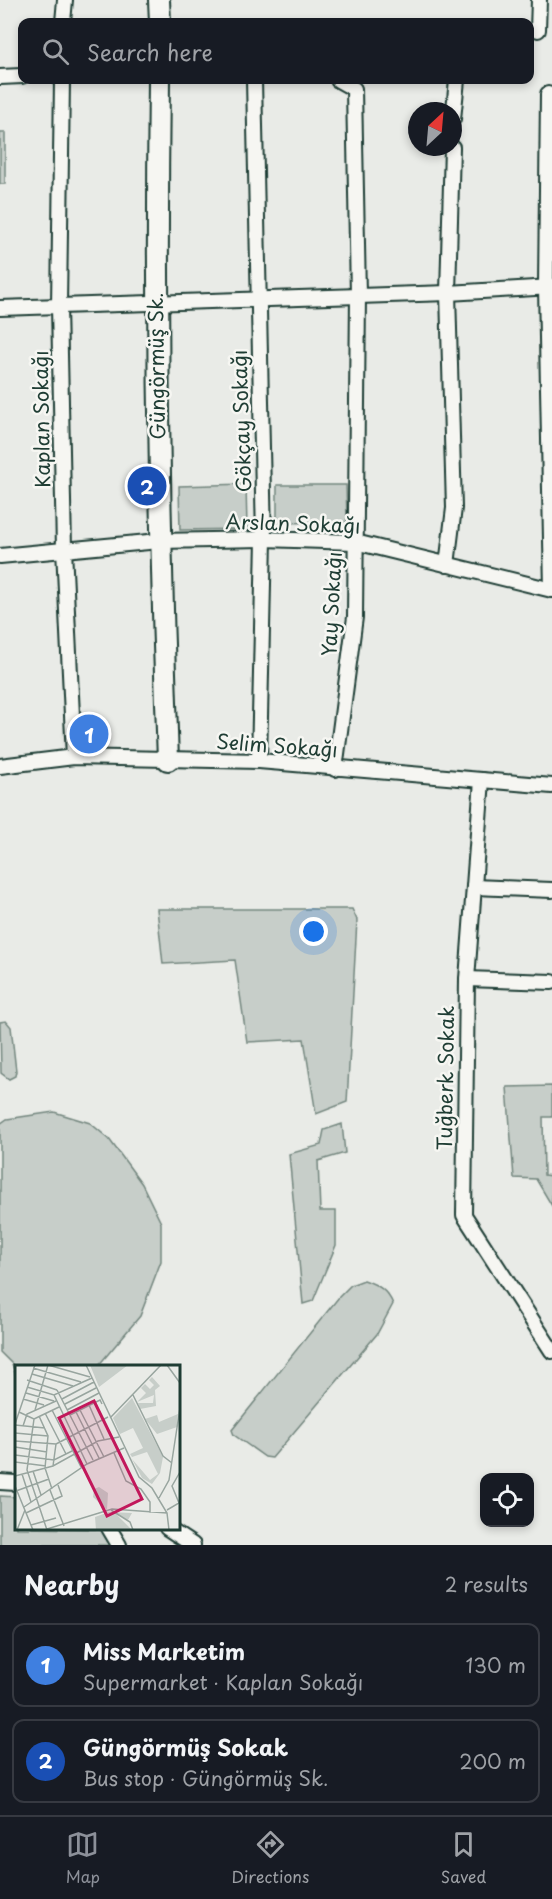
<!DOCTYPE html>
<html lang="en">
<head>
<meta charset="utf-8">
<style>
  :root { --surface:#171b24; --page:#242831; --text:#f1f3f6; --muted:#9ea1a6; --line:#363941; --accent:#8c9099 }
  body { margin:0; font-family:"Playpen Sans",sans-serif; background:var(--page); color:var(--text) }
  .controls { position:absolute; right:18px; bottom:18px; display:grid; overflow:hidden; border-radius:12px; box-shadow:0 3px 9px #0003 }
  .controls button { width:54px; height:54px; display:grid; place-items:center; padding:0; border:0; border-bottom:2px solid var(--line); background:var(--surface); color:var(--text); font:30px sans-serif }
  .compass { position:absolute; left:408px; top:102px; width:54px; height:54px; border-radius:50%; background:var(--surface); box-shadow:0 3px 9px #0003; rotate:26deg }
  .you { position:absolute; left:314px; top:932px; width:21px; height:21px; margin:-15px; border:4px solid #fff; border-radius:50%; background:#1a73e8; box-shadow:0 0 0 9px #1a73e833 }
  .badge { display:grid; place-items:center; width:39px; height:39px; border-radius:50%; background:var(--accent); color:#fff; font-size:20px; font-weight:700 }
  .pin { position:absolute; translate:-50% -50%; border:3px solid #fff; box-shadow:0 2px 6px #0006 }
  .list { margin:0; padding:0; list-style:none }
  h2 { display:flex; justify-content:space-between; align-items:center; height:78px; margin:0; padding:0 24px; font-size:26px }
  h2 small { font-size:20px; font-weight:400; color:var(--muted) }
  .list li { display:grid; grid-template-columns:39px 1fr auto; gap:18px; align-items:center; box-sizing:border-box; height:84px; margin:0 12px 12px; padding:0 12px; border:2px solid var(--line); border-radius:12px }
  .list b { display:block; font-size:22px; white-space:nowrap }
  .list p { margin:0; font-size:20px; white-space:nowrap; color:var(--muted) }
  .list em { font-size:20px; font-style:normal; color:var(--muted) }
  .icon { flex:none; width:33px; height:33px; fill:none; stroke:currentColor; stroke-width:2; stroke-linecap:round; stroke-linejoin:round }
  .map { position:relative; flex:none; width:552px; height:1545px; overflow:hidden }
  .search { position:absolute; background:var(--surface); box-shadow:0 3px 9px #0003; left:18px; right:18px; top:18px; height:66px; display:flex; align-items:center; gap:15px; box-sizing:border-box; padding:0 21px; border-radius:12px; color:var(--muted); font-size:22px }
  .sheet { height:270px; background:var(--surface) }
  nav { display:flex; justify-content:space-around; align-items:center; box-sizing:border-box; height:84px; border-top:2px solid var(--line); background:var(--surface); font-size:16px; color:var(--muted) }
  nav a { display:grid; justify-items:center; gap:3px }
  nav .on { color:var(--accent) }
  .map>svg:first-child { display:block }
</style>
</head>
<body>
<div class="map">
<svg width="552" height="1545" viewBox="0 0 552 1545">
  <rect width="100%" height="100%" fill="#e9ebe7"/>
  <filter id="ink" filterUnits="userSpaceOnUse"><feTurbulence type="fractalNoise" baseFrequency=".0167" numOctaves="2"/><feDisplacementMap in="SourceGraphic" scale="12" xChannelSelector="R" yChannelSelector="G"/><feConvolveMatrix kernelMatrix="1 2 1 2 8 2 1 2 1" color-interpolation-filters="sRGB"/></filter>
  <g filter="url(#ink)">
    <g fill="#c7cec9" stroke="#73867e" stroke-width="1.5">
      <rect x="0" y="133" width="5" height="51"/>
      <path d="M246,484L247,529L180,530L179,486Z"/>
      <path d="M277,485H346L347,522L277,523Z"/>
      <path d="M157,909H352L357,920L347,1102L316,1114L304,1039L247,1042L235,960L163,964Z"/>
      <path d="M6,1021L11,1027L16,1071L15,1076L9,1079L1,1073L0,1022Z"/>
      <path d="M552,1086V1117H543L544,1175L552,1176V1206L536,1179L514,1178L507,1087Z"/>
      <path d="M54,1112L90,1123L109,1139L142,1184L161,1223V1261L140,1316L98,1366H16V1376L12,1364L0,1352V1124L7,1119Z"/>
      <path d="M342,1124L345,1153L318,1161L320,1211H336V1245L313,1301L303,1304L289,1154L321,1145L324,1130Z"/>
      <path d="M364,1280C378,1285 387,1290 393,1304L377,1334L272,1458L265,1457L234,1435L232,1430L339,1297L351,1285Z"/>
      <path d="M0,1496L16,1497V1528L103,1529L112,1545H0Z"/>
    </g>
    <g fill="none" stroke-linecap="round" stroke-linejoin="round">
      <g stroke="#1f3d34" stroke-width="18">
        <g id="street">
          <path d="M63,22L65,0"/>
          <path d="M538,30L539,0"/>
          <path d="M0,77L22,76"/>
          <path d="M62,80L59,306L64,549L74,757"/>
          <path d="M254,80L264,539L259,761"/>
          <path d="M548,94L546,287L552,590"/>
          <path d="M453,119L457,80"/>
          <path d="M0,308L448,293L552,287"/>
          <path d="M0,556L159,541L264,539L355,542L552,590"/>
          <path d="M447,565L454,508L448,293L452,147"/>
          <path d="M0,766L74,757L259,761L552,786"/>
          <path d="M335,769L355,617L358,295L354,89L338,80"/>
          <path d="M482,780L467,979L464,1215L552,1351"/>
          <path d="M474,887L552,890"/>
          <path d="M467,979L552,982"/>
          <path d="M0,1482L16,1483"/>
          <path d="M109,1528L119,1545"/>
          <path d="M167,1528L193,1545"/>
        </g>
      </g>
      <g stroke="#1f3d34" stroke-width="24">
        <g id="secondary">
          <path d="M159,0L160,22"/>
          <path d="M159,80C156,307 159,533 168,760"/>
        </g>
      </g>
      <use href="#street" stroke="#f6f6f2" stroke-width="14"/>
      <use href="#secondary" stroke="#f6f6f2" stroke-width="20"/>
    </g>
  </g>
  <g text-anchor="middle" stroke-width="5" stroke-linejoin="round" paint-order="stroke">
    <g font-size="20" fill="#1f3d34" stroke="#f6f6f2">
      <text transform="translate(157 366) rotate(-91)" y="7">Güngörmüş Sk.</text>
      <text transform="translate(42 419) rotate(-91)" y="7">Kaplan Sokağı</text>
      <text transform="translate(242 421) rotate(-92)" y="7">Gökçay Sokağı</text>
      <text transform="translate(293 524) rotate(2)" y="7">Arslan Sokağı</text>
      <text transform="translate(332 604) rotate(-87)" y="7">Yay Sokağı</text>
      <text transform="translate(277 746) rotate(4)" y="7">Selim Sokağı</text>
      <text transform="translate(446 1078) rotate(-89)" y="7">Tuğberk Sokak</text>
    </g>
  </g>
  <g transform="translate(15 1365)">
    <rect width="165" height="165" fill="#e9ebe7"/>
    <path d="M75,0H113L84,22ZM137,12L145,21L140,25L141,41L125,44L123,38H138L139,30L122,37L131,28L126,23L130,19L135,24L139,20L134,15ZM117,33L148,92L145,108L137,119L127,113L117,94L135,115L143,109L132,87L117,92L115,89L128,83L118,63L105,69L98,53ZM163,49L162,62L142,69L130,54L142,50L144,57ZM84,122L93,128L92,145L78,132L79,124ZM94,147L117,148L113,155L102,150L117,165H81L80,152Z" fill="#c7cec9"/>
    <path fill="none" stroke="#98a59f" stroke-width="1.5" d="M33,0L75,12M71,0L124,112L137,123L152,148L154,165M152,0L165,18M18,3L66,17M17,9L58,21M12,15L42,25M12,22L39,30L77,13M42,25L78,95M11,28L39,36M39,30L72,99M118,30L148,91L157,98M8,34L29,40M47,34L79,17M50,39L81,23M74,40L89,74M82,42L97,73M20,45L33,0M37,45L66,102M52,45L84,28M65,45L89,92M4,47L19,54L12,105L32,165M61,47L84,93M30,48L51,89M55,50L85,35L87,39M24,51L33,71L30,103L37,124M95,53L146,0M19,54L44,42M0,59L20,0M0,60L30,63M8,61L12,49L41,36M0,68L33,71M0,76L41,79M41,79L93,52M0,82L32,87M99,88L111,116L126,124L135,137V148M0,90L39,95L57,86M0,97L31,101M38,101L41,79M18,106L26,130M7,109L16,137M0,111L38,101L83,76L104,72M0,121L18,165M35,125L49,161M1,126L34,114M144,133L154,115L165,43M9,142L72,99L109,83M96,145L115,157L118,165M152,145L164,138L157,121L165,107M11,148L47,131L43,120M16,160L41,153M32,164L97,144L152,148M2,165L10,145"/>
    <path fill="#c2185b" fill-opacity="0.15" stroke="#c2185b" stroke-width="3" d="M79,36L127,134L92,151L44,53Z"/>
    <rect width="165" height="165" fill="none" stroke="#1f3d34" stroke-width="3"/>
  </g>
</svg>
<div class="controls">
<button><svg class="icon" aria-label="locate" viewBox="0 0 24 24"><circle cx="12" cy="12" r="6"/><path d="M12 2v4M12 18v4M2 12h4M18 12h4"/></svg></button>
</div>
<svg class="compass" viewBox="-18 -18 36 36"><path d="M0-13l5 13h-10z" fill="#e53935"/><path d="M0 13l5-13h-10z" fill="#9ea1a6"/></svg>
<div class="you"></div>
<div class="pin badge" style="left:89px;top:734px;background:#3f7fe0">1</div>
<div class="pin badge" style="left:147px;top:486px;background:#1a4fb4">2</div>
<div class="search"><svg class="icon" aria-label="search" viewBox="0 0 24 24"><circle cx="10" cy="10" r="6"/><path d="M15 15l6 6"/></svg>Search here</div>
</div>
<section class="sheet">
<h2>Nearby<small>2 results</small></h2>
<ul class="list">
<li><span class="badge" style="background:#3f7fe0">1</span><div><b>Miss Marketim</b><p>Supermarket · Kaplan Sokağı</p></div><em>130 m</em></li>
<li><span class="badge" style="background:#1a4fb4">2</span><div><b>Güngörmüş Sokak</b><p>Bus stop · Güngörmüş Sk.</p></div><em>200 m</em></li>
</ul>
</section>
<nav>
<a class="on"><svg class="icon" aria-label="map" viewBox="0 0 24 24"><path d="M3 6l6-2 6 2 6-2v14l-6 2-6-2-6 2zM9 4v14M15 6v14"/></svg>Map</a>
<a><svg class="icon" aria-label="directions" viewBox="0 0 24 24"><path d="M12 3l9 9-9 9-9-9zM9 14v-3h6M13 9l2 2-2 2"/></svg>Directions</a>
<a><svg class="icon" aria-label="saved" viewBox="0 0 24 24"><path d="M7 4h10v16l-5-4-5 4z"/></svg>Saved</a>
</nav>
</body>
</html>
